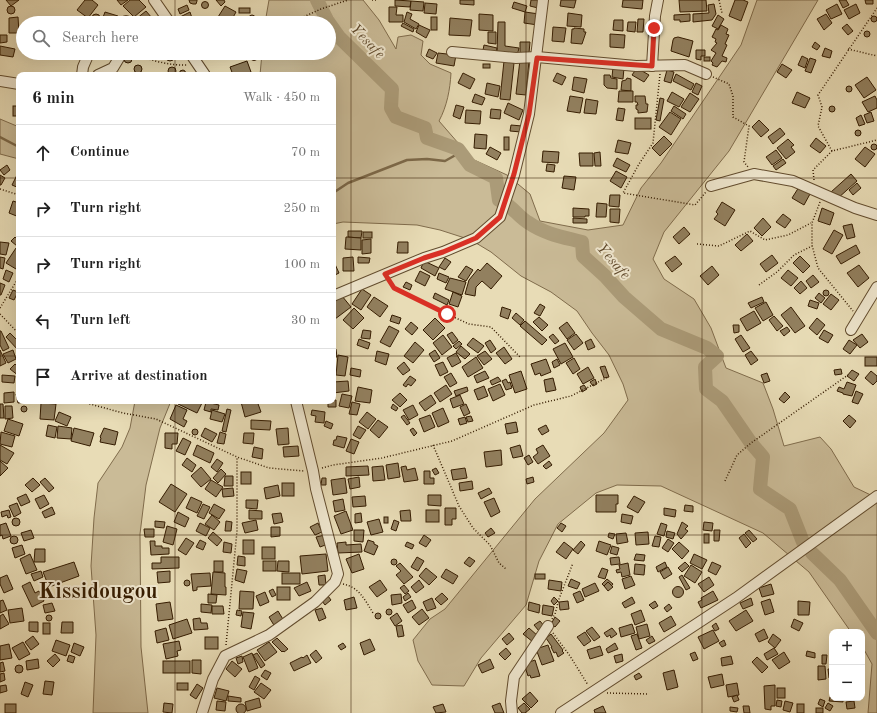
<!DOCTYPE html>
<html lang="en">
<head>
<meta charset="utf-8">
<style>
  :root { --surface:#fff; --page:#f2f2f2; --text:#222; --muted:#767676; --line:#e0e0e0 }
  body { margin:0; font-family:"Old Standard TT",serif; background:var(--page); color:var(--text) }
  .controls { position:absolute; right:12px; bottom:12px; display:grid; overflow:hidden; border-radius:8px; box-shadow:0 4px 16px #0002 }
  .controls button { width:36px; height:36px; display:grid; place-items:center; padding:0; border:0; border-bottom:1px solid var(--line); background:var(--surface); color:var(--text); font:20px sans-serif }
  .stop { position:absolute; width:12px; height:12px; margin:-9px; border:3px solid #d93025; border-radius:50%; background:#fff }
  .stop.end { background:#d93025; border-color:#fff; box-shadow:0 1px 4px #0008 }
  .list { margin:0; padding:0; list-style:none }
  h2 { display:flex; justify-content:space-between; align-items:center; height:52px; margin:0; padding:0 16px; font-size:17px }
  h2 small { font-size:13px; font-weight:400; color:var(--muted) }
  .list li { display:grid; grid-template-columns:26px 1fr auto; gap:12px; align-items:center; box-sizing:border-box; height:56px; padding:0 16px; border-top:1px solid var(--line) }
  .list b { display:block; font-size:15px; white-space:nowrap }
  .list em { font-size:13px; font-style:normal; color:var(--muted) }
  .icon { flex:none; width:22px; height:22px; fill:none; stroke:currentColor; stroke-width:2; stroke-linecap:round; stroke-linejoin:round }
  .map { position:relative; flex:none; width:877px; height:713px; overflow:hidden }
  .search { position:absolute; background:var(--surface); box-shadow:0 4px 16px #0002; left:16px; top:16px; width:320px; height:44px; display:flex; align-items:center; gap:10px; box-sizing:border-box; padding:0 14px; border-radius:22px; color:var(--muted); font-size:15px }
  .panel { position:absolute; background:var(--surface); box-shadow:0 4px 16px #0002; left:16px; top:72px; width:320px; height:332px; border-radius:8px }
  .map>svg:first-child { display:block }
</style>
</head>
<body>
<div class="map">
<svg width="877" height="713" viewBox="0 0 877 713">
  <rect width="100%" height="100%" fill="#e8dcb6"/>
  <filter id="stains"><feTurbulence type="fractalNoise" baseFrequency=".005" numOctaves="4"/><feColorMatrix values="0 0 0 0 .2 0 0 0 0 .09 0 0 0 0 .02 0 0 0 .5 -.17"/></filter>
  <radialGradient id="worn" r=".72"><stop offset=".6" stop-color="#630" stop-opacity="0"/><stop offset="1" stop-color="#630" stop-opacity=".3"/></radialGradient>
  <g fill="#cabb97" stroke="#806c4c">
    <path d="M269,0H363L379,20L396,49L398,37L411,35L423,41L421,55L430,64L451,73C450,90 447,106 439,121L472,159L507,175L530,194L540,221L588,230L623,225L641,188L661,163L741,45L757,0H818L729,151L664,232L653,259L664,279L694,299L711,328L726,368L763,383L773,409L784,446L820,437L831,449L854,487L877,498V713H868L872,664L862,646V632H851L809,572L763,533L661,486L617,485L596,493L558,524L539,561L526,605L481,658L464,686L432,685L418,661L413,640L430,619L445,609L535,499L604,433L628,400L623,384L609,355L592,333L577,311L551,292L521,276L491,252L471,240L440,230L417,225L343,222L333,224V75H260L262,53H329V23H265Z"/>
    <path d="M0,119L19,127V159L0,154Z"/>
    <path d="M135,401H171L160,428L146,485L140,534L141,647L148,713H93L96,635L91,566L94,518L98,483L122,447L130,428Z"/>
  </g>
  <g fill="none" stroke-linecap="round" stroke-linejoin="round">
    <g stroke="#7c6848" stroke-width="2.5">
      <path d="M0,137L19,147"/>
      <path d="M333,193L348,183L407,160L427,159L445,161L461,152"/>
    </g>
    <g stroke="#ab9b78" stroke-width="14">
      <path d="M317,0L327,20L339,37L392,89L391,108L396,117L425,128L427,138L458,149L470,165L496,178L499,200C511,204 518,217 529,223C545,234 563,237 582,242L583,256L605,276L624,297L661,329L707,348L717,356L705,367L706,389L722,401L751,443L763,457L760,489L790,509L803,542"/>
      <path d="M812,553L840,580L877,633"/>
    </g>
  </g>
  <g fill="#92805f" stroke="#351c01">
    <path d="M6,0H19L11,6Z"/>
    <path d="M85,0H92L98,5L88,18L77,10Z"/>
    <path d="M117,0H128L121,5Z"/>
    <path d="M130,0H139L146,7L134,17L123,6Z"/>
    <path d="M189,0H197V1L196,4H193L190,3Z"/>
    <path d="M216,0H224L225,2L221,6Z"/>
    <path d="M395,0L411,1L410,7L395,6Z"/>
    <path d="M460,0H474V5L460,4Z"/>
    <path d="M531,0H540L538,8L530,6Z"/>
    <path d="M561,0H576L574,8L560,6Z"/>
    <path d="M623,0H643L642,9L622,7Z"/>
    <path d="M679,0H706L707,11L680,12Z"/>
    <path d="M735,0H743L748,2L741,21L729,16Z"/>
    <path d="M839,0H846L849,5L843,8Z"/>
    <path d="M865,0H873V4H866Z"/>
    <path d="M411,1L424,2L423,11L410,10Z"/>
    <circle cx="205" cy="5" r="3.5"/>
    <path d="M514,2L527,6L525,12L512,8Z"/>
    <path d="M425,3L437,4L436,14L424,13Z"/>
    <path d="M714,4L716,14L712,20L693,22V14L709,13L708,5Z"/>
    <path d="M837,4L842,14L831,19L826,10Z"/>
    <path d="M856,4L860,13L849,19L844,10Z"/>
    <path d="M187,5L189,10L180,14L178,9Z"/>
    <circle cx="11" cy="10" r="4"/>
    <path d="M225,6L236,12L230,23L218,17Z"/>
    <path d="M389,7H397L396,15H403V22H389Z"/>
    <rect x="239" y="8" width="11" height="5"/>
    <path d="M146,11L152,18L146,23H139L136,19Z"/>
    <path d="M105,12L118,16L116,23H111L102,20Z"/>
    <path d="M190,12L192,18L181,23H176L174,20Z"/>
    <path d="M407,12L412,14L410,19L419,24L416,29L404,22Z"/>
    <path d="M525,12L539,14L538,25L524,23Z"/>
    <path d="M568,13L582,15L581,27L567,26Z"/>
    <circle cx="96" cy="18" r="4"/>
    <path d="M479,14L493,15V31L479,30Z"/>
    <path d="M690,14V21L680,22V20H674V15Z"/>
    <path d="M826,14L832,23L824,30L817,19Z"/>
    <path d="M718,15L724,19L718,29L712,26Z"/>
    <circle cx="252" cy="18" r="3"/>
    <circle cx="874" cy="19" r="3"/>
    <path d="M18,17L19,33H9V18Z"/>
    <rect x="431" y="17" width="6" height="13"/>
    <path d="M213,18L222,23H210Z"/>
    <path d="M450,18L472,20L470,36L449,35Z"/>
    <path d="M638,19H644L643,32H637Z"/>
    <path d="M614,20H623V31L613,30Z"/>
    <path d="M498,22H505V46L519,48L517,56L497,53Z"/>
    <path d="M628,22H636L635,32L627,31Z"/>
    <path d="M403,23L414,29L413,32L401,26Z"/>
    <path d="M847,24L853,31L848,35L842,28Z"/>
    <path d="M419,25L430,30L426,38L416,32Z"/>
    <path d="M721,25L728,29L726,34L729,35L725,44L727,45L722,56L727,58L726,62L722,61L717,67L712,65L713,63L711,61L716,53L711,50L717,43L715,42L716,39L712,37L716,29L718,30Z"/>
    <path d="M553,27L566,28L564,42L552,41Z"/>
    <path d="M574,28L584,29V32H586L582,44L571,43L572,29H574Z"/>
    <circle cx="867" cy="34" r="3"/>
    <path d="M488,32H496V44L488,43Z"/>
    <path d="M610,34L625,35L624,48L610,47Z"/>
    <path d="M0,35H7V42L0,43Z"/>
    <path d="M678,37L693,41L689,57L671,51L673,40L674,38Z"/>
    <path d="M520,42H530L529,53H520Z"/>
    <path d="M815,42L820,46L817,50L812,47Z"/>
    <path d="M484,45L497,48L496,53L483,50Z"/>
    <path d="M0,46L15,49L13,57L0,55Z"/>
    <path d="M825,48L832,51L830,58L822,56Z"/>
    <path d="M429,49L437,53L433,59L426,56Z"/>
    <path d="M696,50H705V56H701V60L696,59Z"/>
    <circle cx="170" cy="57" r="4"/>
    <path d="M50,53H60L61,55L52,58Z"/>
    <path d="M438,53L456,55L454,66L436,63Z"/>
    <circle cx="254" cy="57" r="3.5"/>
    <circle cx="128" cy="59" r="4"/>
    <path d="M802,56L808,59L805,68L798,65Z"/>
    <rect x="704" y="57" width="6" height="4"/>
    <path d="M810,58L816,60L811,73L805,71Z"/>
    <path d="M520,60L529,61L526,95L516,94Z"/>
    <path d="M247,61L251,72L242,75H233L230,67Z"/>
    <path d="M504,61L514,63L510,100L500,99Z"/>
    <rect x="483" y="64" width="7" height="4"/>
    <path d="M782,64L792,70L786,78L777,72Z"/>
    <circle cx="138" cy="69" r="4"/>
    <path d="M613,67L624,68L623,79L612,77Z"/>
    <circle cx="172" cy="71" r="4"/>
    <path d="M637,68L649,75L644,82L632,75Z"/>
    <path d="M183,70L185,71L186,75H180V71Z"/>
    <path d="M667,70L674,72L671,83L664,81Z"/>
    <path d="M463,73L475,79L470,89L458,83Z"/>
    <path d="M557,73L566,77L562,85L553,81Z"/>
    <path d="M676,74L694,84L691,90L673,81Z"/>
    <path d="M604,75H610L611,78L617,79V89L607,88L604,85Z"/>
    <path d="M574,77L587,79L584,93L572,90Z"/>
    <path d="M867,77L876,90L864,98L855,85Z"/>
    <path d="M627,78L631,79V91L621,90L622,81L626,80Z"/>
    <path d="M487,83L500,86L498,97L485,94Z"/>
    <path d="M696,83L702,86L698,95L692,92Z"/>
    <circle cx="849" cy="89" r="3"/>
    <path d="M619,91H633V102H618Z"/>
    <path d="M672,92L684,99L679,107L667,101Z"/>
    <path d="M797,92L810,98L805,108L792,103Z"/>
    <path d="M690,93L699,99L690,112L681,107Z"/>
    <path d="M475,94L485,98L482,105L472,102Z"/>
    <path d="M570,96L583,98L580,113L567,111Z"/>
    <path d="M635,96H645L646,104H648L647,112L638,113V110L636,109V105H638L637,102H635Z"/>
    <path d="M875,96L877,100V108L868,112L862,102Z"/>
    <path d="M660,98L664,99L660,121L656,120Z"/>
    <path d="M586,99L598,101L596,114L584,113Z"/>
    <path d="M508,103L523,110L519,120L504,113Z"/>
    <path d="M456,105L464,107L460,119L453,116Z"/>
    <rect x="13" y="106" width="6" height="10"/>
    <path d="M674,106L686,114L683,119L671,111Z"/>
    <circle cx="832" cy="109" r="3"/>
    <path d="M618,108L625,109L623,121L616,120Z"/>
    <path d="M491,109L501,110L500,119L490,118Z"/>
    <path d="M466,110L481,111L480,124L465,123Z"/>
    <path d="M670,112L681,119L671,135L659,127Z"/>
    <path d="M871,112L874,121L867,123L864,115Z"/>
    <path d="M861,115L865,124L859,126L856,118Z"/>
    <rect x="635" y="118" width="16" height="11"/>
    <path d="M759,120L769,130L761,137L752,127Z"/>
    <path d="M511,125L522,126L521,132L510,131Z"/>
    <path d="M780,128L785,134L773,144L768,137Z"/>
    <circle cx="858" cy="133" r="3"/>
    <path d="M475,134L487,135L486,149L474,148Z"/>
    <path d="M664,136L672,144L660,156L652,148Z"/>
    <rect x="504" y="137" width="5" height="13"/>
    <path d="M816,138L826,146L820,153L810,146Z"/>
    <path d="M788,139L794,145L791,147L795,152L786,159L777,148Z"/>
    <path d="M618,140L631,143L628,154L615,152Z"/>
    <circle cx="874" cy="147" r="3"/>
    <path d="M490,147L501,153L497,160L486,154Z"/>
    <path d="M865,147L875,154L865,167L855,159Z"/>
    <path d="M776,150L782,158L772,165L766,157Z"/>
    <path d="M543,151L559,152L558,163L542,162Z"/>
    <path d="M600,152L601,166H595L594,153Z"/>
    <path d="M579,153H593V166H580Z"/>
    <path d="M617,158L630,165L626,172L613,166Z"/>
    <path d="M783,159L786,163L776,170L773,166Z"/>
    <path d="M547,164L555,165L554,172L546,171Z"/>
    <path d="M7,165L10,170L4,175L0,170Z"/>
    <path d="M616,171L627,177L621,188L610,181Z"/>
    <path d="M851,174L857,181L837,199L831,192Z"/>
    <path d="M0,175L5,178L1,185H0Z"/>
    <path d="M17,175H19V188L12,185Z"/>
    <path d="M564,176L576,177L574,190L562,188Z"/>
    <path d="M857,183L861,188L853,195L849,190Z"/>
    <path d="M799,187L810,194L804,205L792,198Z"/>
    <path d="M610,195H620L619,207L609,206Z"/>
    <path d="M13,201L19,203V217L9,213Z"/>
    <path d="M722,202L735,210L725,226L714,219L718,214L716,212Z"/>
    <path d="M597,203L607,204L606,217H596Z"/>
    <path d="M573,208L589,209V216H585V217H573Z"/>
    <path d="M822,208L834,213L830,225L818,221Z"/>
    <path d="M610,209H620L619,223L610,222Z"/>
    <path d="M783,214L791,220L785,228L776,222Z"/>
    <path d="M573,218L587,219V223H573Z"/>
    <path d="M763,218L771,227L762,236L754,228Z"/>
    <path d="M852,224L855,237L847,239L843,226Z"/>
    <path d="M684,227L690,234L679,244L673,237Z"/>
    <path d="M834,230L843,235L832,254L823,249Z"/>
    <path d="M348,231H362L361,238L348,237Z"/>
    <rect x="363" y="232" width="9" height="6"/>
    <path d="M747,234L753,241L741,251L735,245Z"/>
    <path d="M15,237L19,241V244L17,246L11,241Z"/>
    <path d="M346,237L361,238V250L345,249Z"/>
    <path d="M371,239V253L362,254V240Z"/>
    <path d="M0,242L9,243L6,255L0,254Z"/>
    <path d="M398,242H408V253H397Z"/>
    <path d="M856,245L860,253L841,264L836,256Z"/>
    <path d="M16,248L19,250V264L16,269L6,263Z"/>
    <path d="M772,255L778,263L766,272L760,264Z"/>
    <path d="M675,256L682,264L672,272L665,263Z"/>
    <path d="M800,256L810,266L803,273L793,263Z"/>
    <path d="M0,257L5,258L3,269L0,268Z"/>
    <path d="M353,257L354,271H343V258Z"/>
    <path d="M358,257L370,258L369,263H358Z"/>
    <path d="M445,258L451,262L445,270L439,267Z"/>
    <path d="M424,261L439,268L435,276L421,268Z"/>
    <path d="M333,262H334L339,273L333,276Z"/>
    <path d="M487,263L502,276L491,289L482,281L476,287L475,296L465,294L469,280L478,269L480,271Z"/>
    <path d="M859,265L869,278L858,287L847,273Z"/>
    <path d="M466,266L473,270L466,281L458,277Z"/>
    <path d="M712,266L719,275L708,285L700,276Z"/>
    <path d="M6,270L13,273L9,282L3,279Z"/>
    <path d="M788,270L798,278L791,286L781,278Z"/>
    <path d="M420,271L430,276L425,286L415,281Z"/>
    <path d="M439,273L449,277L446,283L437,279Z"/>
    <path d="M813,275L819,282L811,288L806,281Z"/>
    <path d="M450,278L466,282L462,295L445,289Z"/>
    <path d="M801,281L807,288L800,294L794,288Z"/>
    <path d="M406,282L412,285L410,290L403,287Z"/>
    <path d="M0,283L5,285L1,295H0Z"/>
    <path d="M362,289L371,295L361,310L352,304Z"/>
    <path d="M13,290L18,292L14,300L9,298Z"/>
    <circle cx="826" cy="293" r="3"/>
    <path d="M453,292L462,296L458,307L449,304Z"/>
    <path d="M435,293L449,300L447,305L433,298Z"/>
    <path d="M819,293L825,298L821,303L815,298Z"/>
    <path d="M831,294L839,300L831,310L823,304Z"/>
    <path d="M342,296L351,307L335,319L333,317V303Z"/>
    <path d="M374,297L388,306L380,317L367,307Z"/>
    <path d="M762,297L764,302L751,308L748,303Z"/>
    <path d="M810,300L819,303L817,309L808,306Z"/>
    <path d="M766,302L773,315L763,321L755,308Z"/>
    <path d="M540,304L545,307L540,316L534,313Z"/>
    <path d="M502,307L511,310L508,319L500,316Z"/>
    <path d="M791,307L805,326L795,333L781,315Z"/>
    <path d="M354,308L364,318L353,329L343,320Z"/>
    <path d="M754,311L761,323L747,331L740,319Z"/>
    <path d="M516,313L524,320L520,325L512,318Z"/>
    <path d="M392,315L401,318L399,324L390,321Z"/>
    <path d="M774,316L783,326L777,331L769,320Z"/>
    <path d="M539,317L548,325L542,331L533,322Z"/>
    <path d="M435,318L445,328L433,340L423,330Z"/>
    <path d="M817,318L825,325L817,335L809,328Z"/>
    <path d="M525,321L547,340L542,345L520,326Z"/>
    <path d="M411,322L418,328L412,335L405,329Z"/>
    <path d="M567,322L575,333L567,339L559,328Z"/>
    <path d="M733,325H739V332L734,333Z"/>
    <path d="M389,326L399,331L390,347L380,342Z"/>
    <path d="M787,327L790,331L784,336L780,331Z"/>
    <path d="M363,330L371,331L370,339L361,338Z"/>
    <path d="M824,330L833,335L828,343L819,338Z"/>
    <path d="M0,331H1L9,348L3,351L0,345Z"/>
    <path d="M452,332L458,340L453,344L447,335Z"/>
    <path d="M10,333L19,342V349L18,350L6,337Z"/>
    <path d="M553,334L559,341L555,344L549,337Z"/>
    <path d="M576,334L583,343L574,350L567,340Z"/>
    <path d="M862,334L868,342L860,348L853,340Z"/>
    <path d="M443,335L452,347L442,355L433,343Z"/>
    <path d="M741,335L750,348L743,352L735,339Z"/>
    <path d="M473,338L484,346L478,353L467,345Z"/>
    <path d="M359,339L370,343L368,349L357,345Z"/>
    <path d="M591,339L595,347L588,350L585,342Z"/>
    <path d="M490,340L496,349L491,353L485,343Z"/>
    <path d="M849,340L857,345L850,354L843,349Z"/>
    <path d="M459,341L462,344L456,349L453,346Z"/>
    <path d="M415,342L424,350L413,363L404,356Z"/>
    <path d="M565,343L573,357L561,364L553,349Z"/>
    <path d="M461,346L470,354L465,359L456,352Z"/>
    <path d="M504,347L512,359L505,364L496,353Z"/>
    <path d="M333,349H336L337,357H333Z"/>
    <path d="M0,350L6,363L0,366Z"/>
    <path d="M13,350L16,359L8,363L3,354Z"/>
    <path d="M435,350L440,358L434,362L429,354Z"/>
    <path d="M377,351L389,354L386,365L375,361Z"/>
    <path d="M485,351L492,359L484,365L477,356Z"/>
    <path d="M751,351L758,360L751,365L745,355Z"/>
    <path d="M456,353L461,362L452,367L447,358Z"/>
    <path d="M338,355L348,357L345,376L336,375Z"/>
    <path d="M476,357L483,368L468,377L462,367Z"/>
    <rect x="865" y="357" width="12" height="9"/>
    <path d="M574,358L580,369L573,374L566,363Z"/>
    <path d="M546,359L551,372L541,376L540,373L535,375L531,364Z"/>
    <path d="M557,359L560,365L554,368L552,362Z"/>
    <path d="M404,362L410,370L403,375L397,368Z"/>
    <path d="M443,362L448,372L440,376L435,365Z"/>
    <path d="M15,364L19,368V376L10,369Z"/>
    <path d="M605,366L609,377L604,378L600,367Z"/>
    <path d="M588,367L594,378L583,384L577,374Z"/>
    <path d="M351,368L361,370L360,377L350,375Z"/>
    <path d="M841,369L842,374L835,375L834,370Z"/>
    <path d="M852,370L859,374L854,381L847,376Z"/>
    <path d="M485,371L489,378L477,383L474,376Z"/>
    <path d="M521,371L527,389L515,393L509,375Z"/>
    <path d="M871,371L877,376V381L873,385L865,378Z"/>
    <path d="M451,373L457,383L450,387L444,377Z"/>
    <path d="M767,373L770,381L764,383L761,375Z"/>
    <path d="M2,375L15,376L14,383L2,382Z"/>
    <path d="M410,376L416,380L411,386L408,384L406,387L403,385Z"/>
    <path d="M498,377L501,381L492,385L490,381Z"/>
    <path d="M553,378L556,390L546,392L544,380Z"/>
    <path d="M506,379L508,383L510,382L512,388L506,390L502,381Z"/>
    <path d="M595,379L597,384L593,386L590,382Z"/>
    <path d="M348,381L349,391L333,393V382Z"/>
    <path d="M847,382L856,385L852,396L843,394V393L837,391L839,387L844,389Z"/>
    <path d="M500,384L505,395L493,401L488,389Z"/>
    <path d="M446,385L452,394L440,402L434,393Z"/>
    <path d="M584,385L587,389L582,392L580,387Z"/>
    <path d="M484,386L488,396L478,400L474,390Z"/>
    <path d="M358,387L372,390L370,403L355,401Z"/>
    <path d="M467,387L468,391L456,396L454,391Z"/>
    <path d="M856,391L863,394L858,404L852,402Z"/>
    <path d="M14,392V402L4,403V393Z"/>
    <path d="M785,392L790,397L784,403L779,399Z"/>
    <path d="M19,393V401L27,402L18,403L16,394Z"/>
    <path d="M400,393L407,400L400,407L392,400Z"/>
    <path d="M342,394L352,396L349,408L339,406Z"/>
    <path d="M431,395L436,403L425,411L419,403Z"/>
    <path d="M460,395L464,404L453,408L450,399Z"/>
    <path d="M333,400H336V407H328V401H333Z"/>
    <path d="M180,401H203L197,413L178,404Z"/>
    <path d="M245,401H257L261,412L245,417L241,402Z"/>
    <path d="M206,402L219,405L218,410L211,409V412L204,410Z"/>
    <path d="M352,402L360,404L357,415L349,414Z"/>
    <path d="M41,403L56,404L54,420L40,419Z"/>
    <path d="M0,404H3L4,418H0Z"/>
    <path d="M393,404L398,408L396,411L391,408Z"/>
    <path d="M466,404L470,413L464,416L460,407Z"/>
    <path d="M176,405L187,410L183,419L187,421L184,427L170,419Z"/>
    <path d="M413,405L418,415L409,420L403,410Z"/>
    <path d="M5,406H12L13,418L5,419Z"/>
    <circle cx="24" cy="409" r="3"/>
    <path d="M443,408L449,422L438,427L432,413Z"/>
    <path d="M227,409L231,410L226,432L222,431Z"/>
    <path d="M212,410L225,414L222,422L210,419Z"/>
    <path d="M312,410L325,412L324,423L315,422L316,416L311,415Z"/>
    <path d="M59,412L71,417L67,426L55,421Z"/>
    <path d="M367,412L376,419L368,429L359,422Z"/>
    <path d="M404,415L410,423L407,425L401,417Z"/>
    <path d="M430,415L435,427L424,432L419,419Z"/>
    <path d="M849,415L856,421L850,428L843,421Z"/>
    <path d="M471,416L473,421L468,422L466,417Z"/>
    <path d="M465,417L467,423L460,425L458,419Z"/>
    <path d="M8,419L23,424L19,436L4,431Z"/>
    <path d="M251,420L271,421L270,430L251,429Z"/>
    <path d="M378,420L388,427L379,438L370,430Z"/>
    <path d="M326,421L333,424L331,429L324,426Z"/>
    <path d="M516,422L518,432L507,434L505,424Z"/>
    <path d="M48,425L57,427L55,438L46,436Z"/>
    <path d="M546,425L549,431L542,435L538,429Z"/>
    <path d="M58,426L72,428L71,439L57,438Z"/>
    <path d="M358,426L366,430L360,439L353,435Z"/>
    <path d="M74,428L94,433L90,446L71,441Z"/>
    <path d="M104,428L118,432L115,445L100,442L101,438L100,437Z"/>
    <path d="M205,428L217,434L212,442L201,436Z"/>
    <path d="M288,428L289,444L278,445L276,429Z"/>
    <path d="M413,428L417,433L414,436L410,430Z"/>
    <circle cx="195" cy="432" r="3"/>
    <path d="M1,432L15,436L12,447L0,444Z"/>
    <path d="M220,432L226,434L224,444L217,443Z"/>
    <path d="M165,433H178L177,444H172V449L165,448Z"/>
    <path d="M244,433H254L253,444L243,443Z"/>
    <path d="M337,436L347,438L344,448L333,445L334,440H336Z"/>
    <path d="M183,438L191,442L185,455L176,451Z"/>
    <path d="M351,439L359,442L354,454L346,451Z"/>
    <path d="M0,445L14,453L7,464L0,460Z"/>
    <path d="M197,445L214,453L210,463L193,455Z"/>
    <path d="M520,445L523,456L513,458L510,448Z"/>
    <path d="M543,445L550,456L538,464L533,457L538,453L536,449Z"/>
    <path d="M298,446L299,456L284,457L283,447Z"/>
    <path d="M254,447L263,449L262,459L252,457Z"/>
    <path d="M501,450L502,465L486,467L484,452Z"/>
    <path d="M529,455L533,462L528,465L524,458Z"/>
    <path d="M187,458L196,465L192,472L182,465Z"/>
    <path d="M217,459L223,463L217,472L211,467Z"/>
    <path d="M0,461L8,468L0,476Z"/>
    <path d="M549,461L552,465L546,469L543,466Z"/>
    <path d="M398,463L400,477L388,479L386,465Z"/>
    <path d="M368,466L369,475L346,476V467Z"/>
    <path d="M383,466L385,480L373,481L372,467Z"/>
    <path d="M406,466L407,470L415,468L418,480L404,482L401,467Z"/>
    <path d="M201,467L211,479L201,487L191,476Z"/>
    <path d="M436,468L439,473L435,475L432,470Z"/>
    <path d="M465,468L467,478L453,480L451,470Z"/>
    <path d="M221,469L226,474L218,483L213,478Z"/>
    <path d="M424,471H430V478H434V484H424Z"/>
    <rect x="241" y="472" width="10" height="12"/>
    <path d="M225,476H233V486H224Z"/>
    <path d="M359,477L360,487L350,489L348,479Z"/>
    <path d="M533,477L534,482L527,484L526,479Z"/>
    <path d="M33,478L40,485L32,492L25,485Z"/>
    <path d="M45,478L54,488L49,492L40,482Z"/>
    <path d="M322,478H326V485H321Z"/>
    <path d="M345,478L347,493L333,495L331,480Z"/>
    <path d="M211,480L223,487L216,497L205,489Z"/>
    <path d="M472,481L473,489L460,491L459,483Z"/>
    <rect x="282" y="483" width="12" height="13"/>
    <path d="M171,484L187,494L175,512L159,502Z"/>
    <path d="M278,485L280,496L266,499L264,488Z"/>
    <path d="M233,488L234,496L223,497L222,489Z"/>
    <path d="M489,488L492,493L481,499L478,493Z"/>
    <path d="M26,494L30,502L21,506L17,498Z"/>
    <path d="M44,495L49,504L40,509L35,499Z"/>
    <path d="M428,495H441V506L428,505Z"/>
    <path d="M596,495H618V504H616V512H596Z"/>
    <path d="M365,496L366,506L353,507L352,497Z"/>
    <path d="M634,496L645,502L638,513L627,507Z"/>
    <path d="M191,497L202,502L197,513L186,508Z"/>
    <path d="M494,498L500,512L491,517L484,502Z"/>
    <path d="M343,499L345,510L335,512L333,501Z"/>
    <path d="M246,500H258L257,509L246,508Z"/>
    <path d="M17,503L21,513L14,517L9,506Z"/>
    <path d="M203,504L210,507L204,519L197,516Z"/>
    <path d="M214,504L225,510L219,519L209,513Z"/>
    <path d="M685,505L693,506V512L684,511Z"/>
    <path d="M52,507L55,514L45,518L42,512Z"/>
    <path d="M445,508H456V519H452V525H445Z"/>
    <path d="M664,508L676,510L675,517L664,515Z"/>
    <path d="M9,510L11,517L8,518L7,515L2,517L1,512Z"/>
    <path d="M249,510L262,511V519H249Z"/>
    <path d="M410,510L411,521H401L400,511Z"/>
    <rect x="426" y="510" width="13" height="12"/>
    <path d="M346,511L353,530L341,534L334,516Z"/>
    <path d="M178,512L189,518L185,527L174,522Z"/>
    <path d="M281,513L283,522L274,524L272,514Z"/>
    <path d="M361,513L362,522L355,523V514Z"/>
    <path d="M622,514L633,516L631,524L621,522Z"/>
    <path d="M212,515L220,522L214,530L205,524Z"/>
    <rect x="384" y="517" width="4" height="6"/>
    <circle cx="16" cy="522" r="4"/>
    <path d="M379,519L383,532L371,535L367,522Z"/>
    <path d="M256,520L258,530L245,533L242,523Z"/>
    <path d="M394,520L399,522L396,531L391,529Z"/>
    <path d="M155,521L165,522L164,528L155,527Z"/>
    <path d="M226,521L232,522L231,531H225Z"/>
    <path d="M682,522L688,526L685,529L688,531L681,539L677,534Z"/>
    <path d="M704,522L713,523L712,531L703,530Z"/>
    <path d="M6,523L11,536L3,539L2,535L0,536V525Z"/>
    <path d="M200,523L210,528L206,536L196,531Z"/>
    <path d="M318,523L322,532L315,535L310,527Z"/>
    <path d="M561,523L566,526L562,532L557,528Z"/>
    <path d="M661,523L667,525L664,536L657,534Z"/>
    <path d="M167,526L177,529L173,545L163,542Z"/>
    <path d="M271,527H280V536L271,537Z"/>
    <path d="M491,528L495,533L488,537L485,533Z"/>
    <path d="M144,529H154V537H145Z"/>
    <path d="M31,530L34,538L24,541L21,533Z"/>
    <path d="M354,530H364L363,542L354,541Z"/>
    <path d="M714,530H720L719,541H714Z"/>
    <path d="M749,530L757,539L753,542L745,533Z"/>
    <path d="M667,531L675,533L673,539L666,537Z"/>
    <path d="M213,532L222,540L217,546L208,538Z"/>
    <path d="M648,532L649,544L636,545L635,533Z"/>
    <path d="M609,533L615,534L613,539L608,537Z"/>
    <path d="M626,533L628,542L617,544L616,534Z"/>
    <rect x="704" y="534" width="5" height="9"/>
    <path d="M744,534L751,543L746,548L739,538Z"/>
    <path d="M325,535L328,544L320,547L316,537Z"/>
    <path d="M424,535L431,540L426,547L419,543Z"/>
    <circle cx="14" cy="540" r="4"/>
    <path d="M655,536L661,537L659,547L652,546Z"/>
    <path d="M186,538L194,543L186,555L178,550Z"/>
    <path d="M668,539L674,543L668,552L662,548Z"/>
    <path d="M200,540L206,543L203,550L196,547Z"/>
    <rect x="243" y="540" width="11" height="14"/>
    <path d="M368,540L374,542V544L378,546L374,555L364,551Z"/>
    <path d="M150,541H155V546H162V548H169V554L151,555Z"/>
    <path d="M581,541L585,545L578,554L573,550Z"/>
    <path d="M599,541L611,545L607,555L596,551Z"/>
    <path d="M224,542L232,544L231,553L223,552Z"/>
    <path d="M346,542V545L361,544L362,552L338,553L337,543Z"/>
    <path d="M407,542L414,545L412,549L405,546Z"/>
    <path d="M564,542L573,549L566,559L556,552Z"/>
    <path d="M679,542L689,551L682,559L672,549Z"/>
    <path d="M22,545L25,554L15,558L12,548Z"/>
    <path d="M612,546L619,548L617,555L610,553Z"/>
    <rect x="262" y="547" width="13" height="12"/>
    <path d="M35,549H45V562H34Z"/>
    <path d="M30,554L37,570L26,574L20,559Z"/>
    <path d="M326,554L328,571L302,574L300,556Z"/>
    <path d="M359,554L364,569L352,573L346,559Z"/>
    <path d="M636,554L645,555L644,561L634,560Z"/>
    <path d="M694,554L707,560L702,569L690,563Z"/>
    <path d="M238,556L245,557V566L237,565Z"/>
    <path d="M161,557H179V568L152,569V563H161Z"/>
    <path d="M417,557L424,561L418,571L411,567Z"/>
    <path d="M469,557L475,561L470,567L464,563Z"/>
    <path d="M619,557L620,564L611,565L610,558Z"/>
    <circle cx="394" cy="562" r="3"/>
    <rect x="214" y="561" width="9" height="11"/>
    <rect x="263" y="561" width="13" height="10"/>
    <path d="M278,561H289V572L277,571Z"/>
    <path d="M74,562L79,576L49,587L43,572Z"/>
    <path d="M665,562L667,567L658,572L656,567Z"/>
    <path d="M685,562L689,566L682,572L678,568Z"/>
    <path d="M712,562L721,566L716,575L708,571Z"/>
    <path d="M400,563L413,577L404,584L396,575L401,571L396,566Z"/>
    <path d="M628,563L630,575L622,577L621,572L617,573L616,570L620,569L619,565Z"/>
    <path d="M635,564L645,565L644,575L634,574Z"/>
    <path d="M691,565L702,572L695,583L684,576Z"/>
    <path d="M668,567L672,574L664,579L660,572Z"/>
    <path d="M426,568L437,577L429,585L419,576Z"/>
    <path d="M602,568L608,570L605,579L598,577Z"/>
    <path d="M237,569L247,571L244,583L235,580Z"/>
    <path d="M446,569L458,576L453,584L441,577Z"/>
    <path d="M41,571L43,577L34,581L31,574Z"/>
    <path d="M170,571V582L158,583L157,572Z"/>
    <path d="M213,572L225,573V587H226V595L211,594Z"/>
    <path d="M210,573L211,586L197,587V590L193,591L191,574Z"/>
    <rect x="282" y="573" width="18" height="11"/>
    <rect x="535" y="574" width="10" height="5"/>
    <path d="M7,575L13,589L4,593L0,584V578Z"/>
    <path d="M325,575L326,585H319L318,576Z"/>
    <path d="M682,575L690,588L686,590L679,577Z"/>
    <path d="M631,576L635,585L625,589L622,579Z"/>
    <path d="M709,577L714,585L704,592L698,584Z"/>
    <path d="M571,579L580,583L577,589L568,586Z"/>
    <path d="M607,579L613,584L608,590L602,584Z"/>
    <path d="M380,580L387,590L377,597L369,587Z"/>
    <path d="M419,580L424,587L416,593L411,587Z"/>
    <path d="M549,580L562,582L561,591L548,589Z"/>
    <circle cx="187" cy="583" r="3"/>
    <path d="M30,582L35,593L39,591L44,601L32,607L22,586Z"/>
    <path d="M307,582L311,591L299,596L294,588Z"/>
    <path d="M608,582L613,587L608,591L604,586Z"/>
    <path d="M595,583L599,591L585,597L582,589Z"/>
    <path d="M771,584L774,594L762,597L759,588Z"/>
    <path d="M404,585L409,591L405,594L400,588Z"/>
    <circle cx="678" cy="592" r="5.5"/>
    <rect x="277" y="587" width="13" height="13"/>
    <path d="M273,589L276,595L272,597L269,591Z"/>
    <path d="M240,591L254,592L253,609H239Z"/>
    <path d="M580,591L584,600L577,603L573,594Z"/>
    <path d="M713,591L718,600L701,608L698,602L702,600L701,598Z"/>
    <path d="M265,592L269,602L260,606L256,596Z"/>
    <path d="M408,593L411,597L405,601L403,597Z"/>
    <path d="M442,593L448,599L441,605L435,599Z"/>
    <path d="M208,594L217,595L216,603H208Z"/>
    <path d="M401,594L402,603L392,605L391,595Z"/>
    <path d="M328,596L331,600L325,605L322,601Z"/>
    <path d="M354,597L357,608L346,610L344,600Z"/>
    <path d="M554,597L558,601L554,605L551,601Z"/>
    <path d="M632,597L635,603L625,608L622,603Z"/>
    <path d="M432,598L436,608L427,611L423,602Z"/>
    <path d="M751,598L753,605L743,609L740,603Z"/>
    <path d="M770,599L774,612L765,615L761,602Z"/>
    <path d="M3,600L7,610L0,613V601Z"/>
    <path d="M412,600L416,608L408,613L403,605Z"/>
    <path d="M568,601L569,609L560,610L559,602Z"/>
    <path d="M655,601L658,606L653,609L649,605Z"/>
    <path d="M798,601L810,602L809,615H798Z"/>
    <path d="M170,602L173,619L158,621L156,604Z"/>
    <path d="M529,602L540,605L539,613L528,610Z"/>
    <path d="M52,603L55,611L45,613L43,605Z"/>
    <path d="M201,604L212,605L211,613L201,612Z"/>
    <path d="M669,604L672,608L667,612L664,608Z"/>
    <path d="M543,605L554,607L552,616L542,614Z"/>
    <path d="M212,606H223L224,614H212Z"/>
    <path d="M22,608L24,621L10,623L8,610Z"/>
    <path d="M322,608L326,618L319,621L315,610Z"/>
    <path d="M422,609L429,618L419,625L412,617Z"/>
    <circle cx="389" cy="612" r="3"/>
    <path d="M237,610L242,611L241,616L236,615Z"/>
    <path d="M641,610L645,621L635,625L631,614Z"/>
    <path d="M746,610L753,621L736,631L729,621Z"/>
    <path d="M278,611L284,621L275,627L269,617Z"/>
    <path d="M243,612L254,613L251,629L241,627Z"/>
    <path d="M397,613L402,621L395,626L390,618Z"/>
    <circle cx="378" cy="616" r="3"/>
    <path d="M3,614L9,624L0,629V616Z"/>
    <circle cx="49" cy="618" r="3"/>
    <path d="M671,616L676,625L664,632L659,623Z"/>
    <path d="M555,617L560,621L555,627L551,624Z"/>
    <path d="M200,618L201,623H207L208,629L194,630L193,619Z"/>
    <path d="M187,619L192,633L173,639L169,625Z"/>
    <path d="M794,619L803,623L799,631L791,627Z"/>
    <path d="M540,621L545,627L539,631L534,625Z"/>
    <path d="M29,622H38V632L29,631Z"/>
    <path d="M62,622H73V633H61Z"/>
    <rect x="43" y="623" width="7" height="11"/>
    <path d="M716,623L719,629L715,631L712,626Z"/>
    <path d="M632,624L635,633L621,637L619,628Z"/>
    <path d="M647,624L650,636L639,639L636,627Z"/>
    <path d="M402,625L404,636L398,637L396,626Z"/>
    <path d="M592,627L600,637L594,641L586,631Z"/>
    <path d="M166,628L169,640L157,643L155,631Z"/>
    <path d="M529,628L538,636L533,642L523,634Z"/>
    <path d="M612,628L617,634L611,638L610,635L607,637L604,633Z"/>
    <path d="M764,629L768,638L759,642L755,634Z"/>
    <path d="M713,630L719,641L704,649L698,637Z"/>
    <path d="M585,632L591,641L584,646L577,637Z"/>
    <path d="M509,633L514,639L507,645L502,639Z"/>
    <path d="M551,634L563,650L562,651L564,653L558,657L556,652L554,653L551,647H552L546,638Z"/>
    <path d="M637,634L642,648L636,650L631,636Z"/>
    <path d="M773,634L781,640L775,648L768,642Z"/>
    <path d="M33,636L39,644L31,650L25,642Z"/>
    <path d="M652,636L655,641L649,644L646,640Z"/>
    <rect x="205" y="637" width="13" height="12"/>
    <path d="M277,638L288,649L284,652L283,651L282,652L272,642Z"/>
    <path d="M370,639L375,650L364,655L360,643Z"/>
    <path d="M56,640L70,645L66,656L52,651Z"/>
    <path d="M724,640L726,645L722,647L719,643Z"/>
    <path d="M179,641L181,650L177,651L178,656L166,659L163,644Z"/>
    <path d="M23,642L30,654L19,660L12,648Z"/>
    <path d="M269,642L277,652L265,661L257,650Z"/>
    <path d="M74,643L84,647L80,656L71,652Z"/>
    <path d="M343,643L346,647L341,650L338,646Z"/>
    <path d="M615,643L618,649L608,653L606,649Z"/>
    <path d="M9,644L12,658L0,660V646Z"/>
    <path d="M548,645L554,661L542,665L536,649Z"/>
    <path d="M600,646L603,655L590,659L587,650Z"/>
    <path d="M506,648L511,654L505,660L499,654Z"/>
    <path d="M774,648L778,654L767,660L764,654Z"/>
    <path d="M316,650L322,658L316,663L310,655Z"/>
    <path d="M807,651L815,653V658L806,656Z"/>
    <path d="M695,652L698,659L693,661L690,654Z"/>
    <path d="M784,652L790,662L779,669L772,660Z"/>
    <path d="M252,653L258,668L249,672L243,657Z"/>
    <path d="M257,653L265,665L261,668L253,655Z"/>
    <path d="M55,654L60,660L53,667L47,661Z"/>
    <path d="M622,654L623,661L616,663L614,656Z"/>
    <path d="M69,655L75,657L73,663L67,661Z"/>
    <path d="M307,655L311,663L294,671L290,663L302,657L303,658Z"/>
    <path d="M822,655H827L826,664H822Z"/>
    <path d="M242,656L243,662L238,664L236,658Z"/>
    <path d="M731,656L733,664L722,666L721,658Z"/>
    <path d="M757,657L768,667L762,673L752,662Z"/>
    <path d="M38,659L39,668L27,670L26,661Z"/>
    <path d="M490,659L494,668L482,673L478,665Z"/>
    <path d="M192,660H201V674L192,673Z"/>
    <path d="M535,660L540,676L531,678L530,675L528,676L524,664Z"/>
    <rect x="163" y="661" width="27" height="12"/>
    <path d="M232,661L242,669L235,677L226,669Z"/>
    <path d="M3,662L5,671L0,672V663Z"/>
    <circle cx="19" cy="669" r="4"/>
    <path d="M818,666H825L826,679L818,680Z"/>
    <path d="M828,669H832V678H829Z"/>
    <path d="M265,670L271,673L267,680L261,676Z"/>
    <path d="M674,670L678,687L667,690L663,673Z"/>
    <path d="M4,673L5,680L0,682V674Z"/>
    <path d="M639,673L642,677L636,680L634,676Z"/>
    <path d="M722,674L724,685L711,688L708,677Z"/>
    <path d="M255,676L260,679L254,690L249,687Z"/>
    <path d="M45,681L54,682L52,695L43,694Z"/>
    <path d="M25,682L33,685L28,697L21,694Z"/>
    <rect x="177" y="683" width="11" height="7"/>
    <path d="M261,683L271,690L264,699L254,692Z"/>
    <path d="M737,683L739,695L728,697L726,685Z"/>
    <path d="M197,684L203,688L196,699L190,695Z"/>
    <path d="M6,685L7,691L0,693V686Z"/>
    <path d="M775,685V706H771V710L765,709L764,686Z"/>
    <path d="M217,688L229,691L226,701L214,698Z"/>
    <rect x="777" y="688" width="8" height="10"/>
    <path d="M530,692L538,701L531,708L522,699Z"/>
    <path d="M737,695L739,700L734,702L732,697Z"/>
    <path d="M228,696L241,698V702L228,701Z"/>
    <path d="M830,697L832,698H843V702L829,701Z"/>
    <path d="M259,698L261,707L247,711L245,702Z"/>
    <path d="M820,699L825,701L823,707L818,704Z"/>
    <path d="M777,700L782,701L781,707L776,706Z"/>
    <path d="M217,701L226,702L225,711L216,710Z"/>
    <path d="M785,701L793,703L790,712L783,710Z"/>
    <path d="M854,701L855,708L847,709L846,702Z"/>
    <path d="M164,703L173,704L172,713L163,712Z"/>
    <path d="M500,703L504,713H495L492,706Z"/>
    <path d="M524,703L530,709L525,713H522L518,708Z"/>
    <path d="M828,703L833,706L830,711L825,708Z"/>
    <rect x="5" y="704" width="11" height="9"/>
    <path d="M443,704L446,712L436,713L433,707Z"/>
    <rect x="797" y="704" width="7" height="9"/>
    <circle cx="241" cy="709" r="5"/>
    <path d="M603,706L606,713H595L594,710Z"/>
    <path d="M743,706H749L750,713H744Z"/>
    <path d="M730,707L738,708L737,712L730,711Z"/>
    <rect x="816" y="708" width="7" height="5"/>
  </g>
  <g fill="none" stroke-linecap="round" stroke-linejoin="round">
    <g stroke="#624c2e" stroke-width="12">
      <g id="minor">
        <path d="M154,0L170,23"/>
        <path d="M126,21V23"/>
        <path d="M452,52L516,58L537,57L636,66L685,65L706,74"/>
        <path d="M190,53L205,75"/>
        <path d="M652,66L655,16L658,0"/>
        <path d="M82,75L83,67L89,53"/>
        <path d="M98,75L113,68L122,53"/>
        <path d="M0,81L19,84"/>
        <path d="M711,186L754,174L793,181L855,208L877,215"/>
        <path d="M333,296L424,258L443,252L476,238L500,217L514,175L529,114L543,0"/>
        <path d="M851,330L877,287"/>
        <path d="M202,713L213,679L225,656L269,635L315,602L335,582L338,574L316,489L313,471L296,401"/>
        <path d="M512,713L511,701L514,677L548,626"/>
        <path d="M561,713L736,598L877,496"/>
      </g>
    </g>
    <g stroke="#351c01" stroke-width="1.5" stroke-dasharray="1 2" stroke-linecap="butt">
      <path d="M372,0H376"/>
      <path d="M719,0L722,13"/>
      <path d="M287,23L292,22L321,9L348,0"/>
      <path d="M848,49L877,56"/>
      <path d="M136,53C148,61 174,66 188,65"/>
      <path d="M205,59L215,53"/>
      <path d="M660,74L653,143L639,164L623,193L695,205L706,192"/>
      <path d="M713,77L729,84L733,96V117L749,126L744,162L748,167"/>
      <path d="M832,151L818,126L822,107L818,95L877,8"/>
      <path d="M814,180L813,170L832,151L877,140"/>
      <path d="M0,189L19,195"/>
      <path d="M820,202L812,223V245L818,268L853,311"/>
      <path d="M697,244L719,246L750,231L765,240L788,235L811,223"/>
      <path d="M390,282L394,288L436,309L469,324L491,327L521,358"/>
      <path d="M759,285L777,272L794,255L812,246"/>
      <path d="M0,308L19,277"/>
      <path d="M0,314L19,334"/>
      <path d="M88,401L90,404L123,413L156,419L237,457L269,468L304,471"/>
      <path d="M433,445L459,506L473,528L490,545L499,563L506,569"/>
      <path d="M322,468L333,465L382,458L452,441L534,405L571,396L608,377"/>
      <path d="M725,481L737,455L751,443L848,375"/>
      <path d="M343,584C359,587 365,600 373,613"/>
      <path d="M552,619L555,614L559,599L573,563"/>
      <path d="M553,633L570,656L588,685"/>
      <path d="M226,645L237,531V457"/>
      <path d="M607,693L649,694"/>
    </g>
    <use href="#minor" stroke="#f0e8d0" stroke-width="10"/>
  </g>
  <g fill="none" stroke-linecap="round" stroke-linejoin="round">
    <path stroke="#d93025" stroke-width="5" d="M447,314L394,288L385,274L424,258L443,252L476,238L500,217L514,174L529,114L537,58L652,66L654,28"/>
  </g>
  <path fill="none" stroke="#351c01" stroke-width="1" stroke-opacity="0.55" d="M175,0V23M351,0V713M526,0V713M702,0V713M175,53V75M0,178H19M333,178H877M0,356H19M333,356H877M175,401V713M0,535H877"/>
  <g text-anchor="middle" stroke-width="4" stroke-linejoin="round" paint-order="stroke">
    <g font-size="15" font-style="italic" fill="#5e482b" stroke="#f0e8d0">
      <text transform="translate(368 41) rotate(46)" y="5">Yesafe</text>
      <text transform="translate(614 261) rotate(49)" y="5">Yesafe</text>
    </g>
    <g font-size="22" font-weight="bold" fill="#351c01" stroke="#f0e8d0">
      <text x="98" y="598">Kissidougou</text>
    </g>
  </g>
  <rect width="100%" height="100%" filter="url(#stains)"/>
  <rect width="100%" height="100%" fill="url(#worn)"/>
</svg>
<div class="controls">
<button>+</button>
<button>−</button>
</div>
<div class="stop" style="left:447px;top:314px"></div>
<div class="stop end" style="left:654px;top:28px"></div>
<div class="search"><svg class="icon" aria-label="search" viewBox="0 0 24 24"><circle cx="10" cy="10" r="6"/><path d="M15 15l6 6"/></svg>Search here</div>
<section class="panel">
<h2>6 min<small>Walk · 450 m</small></h2>
<ul class="list">
<li><svg class="icon" aria-label="ahead" viewBox="0 0 24 24"><path d="M12 20V5M6 11l6-6 6 6"/></svg><div><b>Continue</b></div><em>70 m</em></li>
<li><svg class="icon" aria-label="right" viewBox="0 0 24 24"><path d="M7 20v-9h11M14 6l5 5-5 5"/></svg><div><b>Turn right</b></div><em>250 m</em></li>
<li><svg class="icon" aria-label="right" viewBox="0 0 24 24"><path d="M7 20v-9h11M14 6l5 5-5 5"/></svg><div><b>Turn right</b></div><em>100 m</em></li>
<li><svg class="icon" aria-label="left" viewBox="0 0 24 24"><path d="M17 20v-9H6M10 6l-5 5 5 5"/></svg><div><b>Turn left</b></div><em>30 m</em></li>
<li><svg class="icon" aria-label="arrive" viewBox="0 0 24 24"><path d="M6 21V4h12l-3 4 3 4H6"/></svg><div><b>Arrive at destination</b></div></li>
</ul>
</section>
</div>
</body>
</html>
